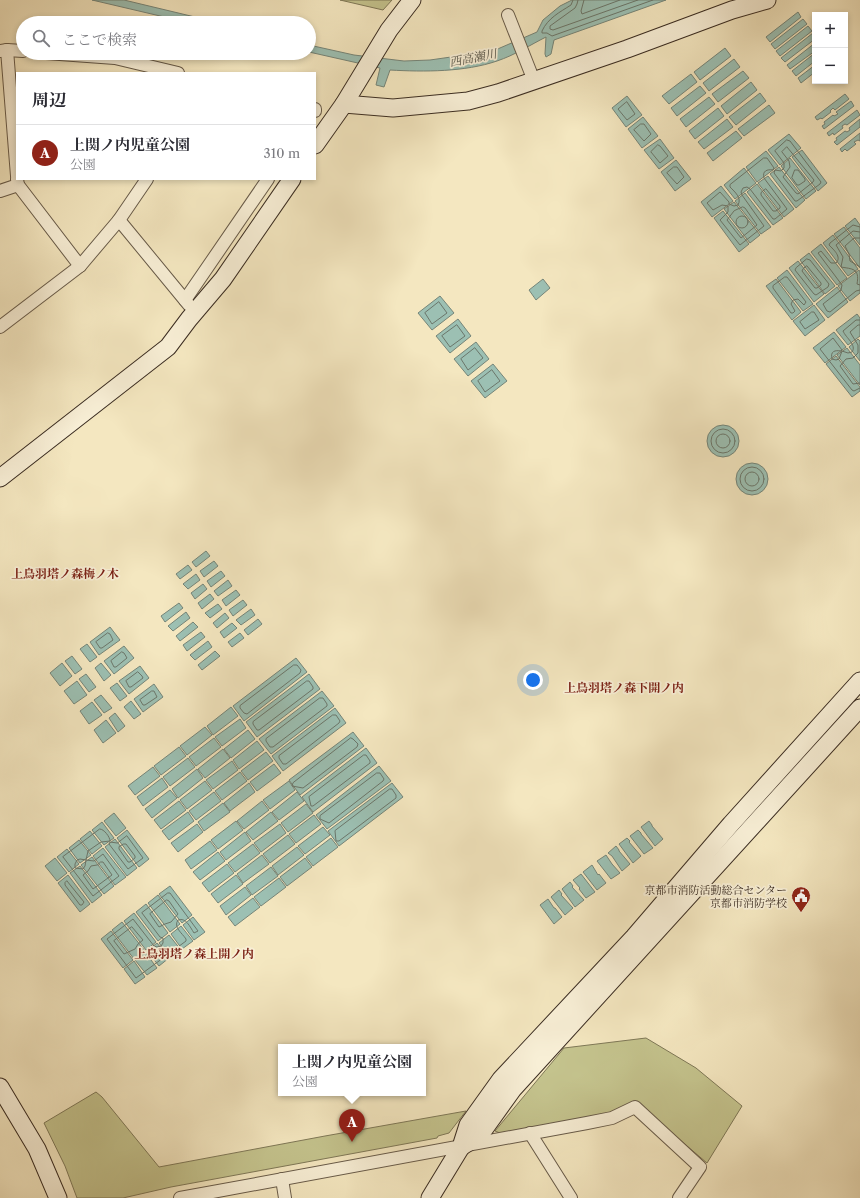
<!DOCTYPE html>
<html lang="ja">
<head>
<meta charset="utf-8">
<style>
  :root { --surface:#fff; --page:#f2f2f3; --text:#2b2b33; --muted:#7c7c81; --line:#e1e1e2; --accent:#8f2418 }
  body { margin:0; font-family:"Libre Caslon Text","Noto Serif JP",serif; background:var(--page); color:var(--text) }
  .controls { position:absolute; right:12px; top:12px; display:grid; overflow:hidden; border-radius:0px; box-shadow:0 2px 6px #0003 }
  .controls button { width:36px; height:36px; display:grid; place-items:center; padding:0; border:0; border-bottom:1px solid var(--line); background:var(--surface); color:var(--text); font:20px sans-serif }
  .you { position:absolute; left:533px; top:680px; width:14px; height:14px; margin:-10px; border:3px solid #fff; border-radius:50%; background:#1a73e8; box-shadow:0 0 0 6px #1a73e833 }
  .badge { display:grid; place-items:center; width:26px; height:26px; border-radius:50%; background:var(--accent); color:#fff; font-size:13px; font-weight:700 }
  .pin { position:absolute; translate:-50% -33px; filter:drop-shadow(0 1px 2px #0008) }
  .pin::after { content:''; position:absolute; top:21px; width:14px; height:12px; background:inherit; clip-path:polygon(0 0,100% 0,50% 100%) }
  .popup { position:absolute; left:278px; top:1044px; width:148px; height:52px; box-sizing:border-box; display:grid; place-content:center; border-radius:0px; background:var(--surface); filter:drop-shadow(0 1px 3px #0005); font-size:13px; white-space:nowrap; color:var(--muted) }
  .popup b { font-size:15px; color:var(--text) }
  .popup::after { content:''; position:absolute; left:50%; top:100%; margin-left:-8px; border:8px solid transparent; border-top-color:var(--surface) }
  .list { margin:0; padding:0; list-style:none }
  h2 { display:flex; justify-content:space-between; align-items:center; height:52px; margin:0; padding:0 16px; font-size:17px }
  h2 small { font-size:13px; font-weight:400; color:var(--muted) }
  .list li { display:grid; grid-template-columns:26px 1fr auto; gap:12px; align-items:center; box-sizing:border-box; height:56px; padding:0 16px; border-top:1px solid var(--line) }
  .list b { display:block; font-size:15px; white-space:nowrap }
  .list p { margin:0; font-size:13px; white-space:nowrap; color:var(--muted) }
  .list em { font-size:13px; font-style:normal; color:var(--muted) }
  .icon { flex:none; width:22px; height:22px; fill:none; stroke:currentColor; stroke-width:2; stroke-linecap:round; stroke-linejoin:round }
  .map { position:relative; flex:none; width:860px; height:1198px; overflow:hidden }
  .search { position:absolute; background:var(--surface); box-shadow:0 2px 6px #0003; left:16px; top:16px; width:300px; height:44px; display:flex; align-items:center; gap:10px; box-sizing:border-box; padding:0 14px; border-radius:22px; color:var(--muted); font-size:15px }
  .panel { position:absolute; background:var(--surface); box-shadow:0 2px 6px #0003; left:16px; top:72px; width:300px; height:108px; border-radius:0px }
  .map>svg:first-child { display:block }
</style>
</head>
<body>
<div class="map">
<svg width="860" height="1198" viewBox="0 0 860 1198">
  <rect width="100%" height="100%" fill="#f4e7c0"/>
  <filter id="stains"><feTurbulence type="fractalNoise" baseFrequency=".005" numOctaves="4"/><feColorMatrix values="0 0 0 0 .2 0 0 0 0 .09 0 0 0 0 .02 0 0 0 .5 -.17"/></filter>
  <radialGradient id="worn" r=".72"><stop offset=".6" stop-color="#630" stop-opacity="0"/><stop offset="1" stop-color="#630" stop-opacity=".3"/></radialGradient>
  <g fill="#c4c38d" stroke="#7f7857">
    <path d="M340,0H392L383,10Z"/>
    <path d="M646,1038L696,1068L742,1106L707,1163L634,1101L625,1106L606,1114L500,1133L495,1131L564,1048Z"/>
    <path d="M96,1092L102,1097L159,1167L325,1136L466,1111L449,1133L438,1136L437,1138L171,1187L123,1198H77L65,1166L44,1123Z"/>
  </g>
  <g fill="#9cc0b3" stroke="#758579">
    <path d="M92,0H124L220,23H190Z"/>
    <path d="M572,0H666L554,40L551,54L546,57L545,54L546,37C530,45 515,55 497,61C465,72 424,72 390,70L384,87L376,85L380,68L309,52V45L354,55L404,61L430,60L493,51L537,32L543,20L560,6Z"/>
    <path d="M798,12L801,17L770,42L766,37Z"/>
    <path d="M803,19L807,24L775,49L771,44Z"/>
    <path d="M808,26L812,31L780,56L776,51Z"/>
    <path d="M813,33L815,35V39L785,62L781,58Z"/>
    <path d="M815,43V51L790,69L787,65Z"/>
    <path d="M725,48L731,56L700,80L694,72Z"/>
    <path d="M815,53V61L796,76L792,71Z"/>
    <path d="M734,59L740,67L709,91L703,83Z"/>
    <path d="M815,65V72L801,83L798,78Z"/>
    <path d="M743,71L749,78L718,102L712,94Z"/>
    <path d="M691,74L697,82L669,104L662,96Z"/>
    <path d="M751,82L757,90L727,114L721,106Z"/>
    <path d="M700,86L706,93L677,116L671,108Z"/>
    <path d="M760,93L766,101L736,125L729,117Z"/>
    <path d="M845,94L849,99L835,110L833,108L830,111L831,112L822,119L821,118L817,120L815,117Z"/>
    <path d="M627,96L642,115L626,127L612,108Z"/>
    <path d="M709,97L715,104L686,127L680,119Z"/>
    <path d="M851,101L854,106L824,129L822,126L825,124L824,122L833,115L834,116L838,114L836,112Z"/>
    <path d="M769,105L775,113L744,136L738,129Z"/>
    <path d="M718,108L724,116L695,139L689,131Z"/>
    <path d="M857,110L860,115L847,125L845,124L842,126L843,128L834,135L833,133L829,136L827,133Z"/>
    <path d="M643,117L658,136L642,148L628,129Z"/>
    <path d="M727,119L733,127L704,149L698,142Z"/>
    <path d="M860,119V127L837,145L834,142L837,140L836,138L845,131L847,132L850,130L849,128Z"/>
    <path d="M736,131L742,138L713,161L707,153Z"/>
    <path d="M860,133V141L858,140L854,142L856,144L847,151L845,149L842,152L840,149Z"/>
    <path d="M789,134L801,148L780,165L768,150Z"/>
    <path d="M660,139L674,158L659,169L644,150Z"/>
    <path d="M802,150L827,183L818,191L792,157Z"/>
    <path d="M766,151L778,166L757,182L746,167Z"/>
    <path d="M790,158L816,191L806,199L781,166Z"/>
    <path d="M676,160L691,179L675,191L661,172Z"/>
    <path d="M779,167L805,200L796,208L770,174Z"/>
    <path d="M744,168L756,183L735,199L724,185Z"/>
    <path d="M768,176L794,209L784,217L758,183Z"/>
    <path d="M757,184L783,218L773,225L747,192Z"/>
    <path d="M721,186L733,201L712,217L701,202Z"/>
    <path d="M745,193L771,227L761,234L735,201Z"/>
    <path d="M734,202L760,235L750,243L724,209Z"/>
    <path d="M723,211L749,244L739,252L714,218Z"/>
    <path d="M855,218L860,225V245L845,226Z"/>
    <path d="M844,227L860,248V268L834,234Z"/>
    <path d="M833,235L858,269L848,276L823,243Z"/>
    <path d="M821,244L847,278L837,285L811,252Z"/>
    <path d="M809,253L835,286L825,294L800,260Z"/>
    <path d="M798,261L824,294L814,302L789,268Z"/>
    <path d="M787,270L813,304L803,311L777,278Z"/>
    <path d="M859,270L860,272V293L850,301L838,286Z"/>
    <path d="M543,279L550,288L536,300L529,290Z"/>
    <path d="M776,279L801,312L792,320L766,286Z"/>
    <path d="M837,287L848,302L828,318L816,304Z"/>
    <path d="M440,296L454,313L432,330L418,313Z"/>
    <path d="M814,305L825,320L805,336L793,321Z"/>
    <path d="M857,314L860,318V336L848,345L836,330Z"/>
    <path d="M458,319L471,336L450,353L436,336Z"/>
    <path d="M834,332L846,347L825,363L813,348Z"/>
    <path d="M858,339L860,341V361L849,347Z"/>
    <path d="M476,342L489,359L468,376L454,359Z"/>
    <path d="M847,348L860,365V385L837,355Z"/>
    <path d="M836,356L860,387V391L852,397L826,364Z"/>
    <path d="M493,364L507,381L485,398L471,381Z"/>
    <circle cx="723" cy="441" r="16"/>
    <circle cx="752" cy="479" r="16"/>
    <path d="M206,551L210,556L196,567L192,562Z"/>
    <path d="M214,561L218,566L204,577L200,571Z"/>
    <path d="M188,565L192,570L180,579L176,574Z"/>
    <path d="M221,571L225,576L211,587L207,581Z"/>
    <path d="M196,574L200,580L188,589L183,584Z"/>
    <path d="M228,580L232,586L218,596L214,591Z"/>
    <path d="M203,584L207,589L195,599L191,593Z"/>
    <path d="M236,590L240,595L226,606L222,600Z"/>
    <path d="M210,594L214,599L202,609L198,603Z"/>
    <path d="M243,600L247,605L233,616L229,610Z"/>
    <path d="M179,603L183,608L165,622L161,616Z"/>
    <path d="M218,604L222,609L210,618L205,613Z"/>
    <path d="M251,609L255,615L241,625L236,620Z"/>
    <path d="M186,612L190,618L173,631L168,626Z"/>
    <path d="M225,613L229,618L217,628L213,623Z"/>
    <path d="M258,619L262,624L248,635L244,630Z"/>
    <path d="M193,622L198,627L180,641L176,636Z"/>
    <path d="M232,623L237,628L224,638L220,632Z"/>
    <path d="M110,627L120,640L99,655L90,642Z"/>
    <path d="M201,632L205,637L187,651L183,645Z"/>
    <path d="M240,633L244,638L232,647L228,642Z"/>
    <path d="M208,641L212,647L195,660L190,655Z"/>
    <path d="M87,644L97,657L90,662L80,649Z"/>
    <path d="M124,646L134,658L114,674L104,661Z"/>
    <path d="M215,651L220,656L202,670L198,665Z"/>
    <path d="M72,656L82,669L75,674L65,661Z"/>
    <path d="M296,658L307,672L244,721L233,706Z"/>
    <path d="M62,663L72,676L60,686L50,673Z"/>
    <path d="M101,663L111,675L104,681L95,668Z"/>
    <path d="M140,666L149,678L129,694L119,681Z"/>
    <path d="M86,674L96,687L89,692L79,679Z"/>
    <path d="M309,674L320,689L257,737L246,722Z"/>
    <path d="M77,681L87,695L74,704L64,691Z"/>
    <path d="M117,683L127,696L120,701L110,688Z"/>
    <path d="M154,684L163,697L143,712L134,699Z"/>
    <path d="M322,691L334,706L271,754L259,739Z"/>
    <path d="M101,695L112,708L104,713L94,700Z"/>
    <path d="M131,701L141,714L134,719L124,707Z"/>
    <path d="M92,702L102,715L89,724L80,711Z"/>
    <path d="M231,707L238,716L213,735L207,726Z"/>
    <path d="M335,708L346,723L283,771L272,756Z"/>
    <path d="M115,713L125,726L118,732L109,718Z"/>
    <path d="M240,719L246,728L222,746L215,737Z"/>
    <path d="M106,720L116,733L103,743L94,730Z"/>
    <path d="M205,727L212,735L187,755L180,746Z"/>
    <path d="M248,730L255,739L231,758L224,749Z"/>
    <path d="M353,732L364,746L300,795L289,780Z"/>
    <path d="M214,738L221,747L196,766L189,757Z"/>
    <path d="M257,741L264,750L239,769L233,760Z"/>
    <path d="M179,747L186,756L161,775L154,766Z"/>
    <path d="M366,748L377,763L313,812L302,797Z"/>
    <path d="M223,749L230,758L205,778L198,769Z"/>
    <path d="M266,752L273,761L248,780L241,771Z"/>
    <path d="M188,758L195,767L170,786L163,777Z"/>
    <path d="M232,761L238,770L213,789L206,780Z"/>
    <path d="M274,764L281,773L257,791L250,782Z"/>
    <path d="M379,766L391,781L327,829L316,815Z"/>
    <path d="M153,767L160,776L135,795L128,786Z"/>
    <path d="M197,769L203,778L178,798L172,789Z"/>
    <path d="M240,772L247,781L222,800L215,791Z"/>
    <path d="M162,778L168,787L143,806L137,797Z"/>
    <path d="M205,781L212,790L187,809L180,800Z"/>
    <path d="M289,781L295,790L270,809L263,800Z"/>
    <path d="M249,783L255,792L230,811L224,803Z"/>
    <path d="M392,783L403,797L339,846L328,831Z"/>
    <path d="M170,790L177,798L152,818L145,809Z"/>
    <path d="M214,792L221,801L196,820L189,811Z"/>
    <path d="M297,792L304,801L279,820L272,812Z"/>
    <path d="M179,801L186,810L161,829L154,820Z"/>
    <path d="M262,801L269,810L244,829L237,821Z"/>
    <path d="M223,803L230,812L204,831L198,822Z"/>
    <path d="M306,804L313,813L288,832L281,823Z"/>
    <path d="M188,812L194,821L169,840L162,831Z"/>
    <path d="M271,812L278,821L253,840L246,832Z"/>
    <path d="M114,813L126,828L116,836L104,821Z"/>
    <path d="M314,815L321,824L296,843L289,834Z"/>
    <path d="M236,821L243,830L218,849L211,840Z"/>
    <path d="M649,821L652,825V826L663,839L655,846L641,827Z"/>
    <path d="M102,822L114,838L104,845L92,830Z"/>
    <path d="M197,824L203,832L178,852L171,843Z"/>
    <path d="M280,824L286,833L261,852L254,843Z"/>
    <path d="M323,827L330,835L305,854L298,846Z"/>
    <path d="M127,830L149,859L139,867L117,838Z"/>
    <path d="M638,830L641,833V834L653,848L644,854L630,836Z"/>
    <path d="M90,831L102,846L92,854L80,839Z"/>
    <path d="M245,832L251,841L226,860L220,852Z"/>
    <path d="M288,835L295,844L270,863L263,854Z"/>
    <path d="M331,838L338,847L313,866L306,857Z"/>
    <path d="M627,838L630,841L629,842L641,856L633,863L619,844Z"/>
    <path d="M115,839L137,868L127,876L105,847Z"/>
    <path d="M79,840L91,855L80,863L69,848Z"/>
    <path d="M210,841L217,850L191,869L185,860Z"/>
    <path d="M253,844L260,853L235,872L228,863Z"/>
    <path d="M616,846L619,850V851L630,864L622,871L612,856L608,853Z"/>
    <path d="M297,847L304,855L278,875L272,866Z"/>
    <path d="M103,848L126,877L115,885L93,856Z"/>
    <path d="M67,849L79,864L69,872L57,857Z"/>
    <path d="M218,852L225,861L200,880L193,872Z"/>
    <path d="M262,855L269,864L243,883L237,874Z"/>
    <path d="M606,855L612,864L620,873L611,879L597,861Z"/>
    <path d="M92,857L114,886L104,894L81,865Z"/>
    <path d="M55,858L67,873L57,881L45,866Z"/>
    <path d="M305,858L312,867L287,886L280,877Z"/>
    <path d="M227,864L234,873L209,892L202,883Z"/>
    <path d="M592,865L598,875L599,874L606,883L597,890L583,872Z"/>
    <path d="M80,866L102,895L92,903L70,873Z"/>
    <path d="M271,867L278,876L252,895L246,886Z"/>
    <path d="M581,874L595,892L586,898L579,889L580,888L573,880Z"/>
    <path d="M68,875L90,904L80,912L58,883Z"/>
    <path d="M236,875L243,884L218,903L211,894Z"/>
    <path d="M279,878L286,887L261,906L254,897Z"/>
    <path d="M570,882L573,886L572,887L584,900L575,907L562,889Z"/>
    <path d="M170,886L192,915L182,923L159,894Z"/>
    <path d="M245,887L251,895L226,915L220,906Z"/>
    <path d="M559,890L562,894L561,895L573,908L565,915L551,897Z"/>
    <path d="M158,895L180,924L170,932L148,903Z"/>
    <path d="M253,898L260,907L235,926L228,917Z"/>
    <path d="M548,899L554,908H555L562,917L554,924L540,905Z"/>
    <path d="M146,904L168,933L158,941L136,912Z"/>
    <path d="M134,913L156,942L146,950L124,921Z"/>
    <path d="M193,917L205,932L194,940L183,925Z"/>
    <path d="M122,922L145,951L134,959L112,930Z"/>
    <path d="M181,926L193,941L182,949L171,934Z"/>
    <path d="M111,931L133,960L123,968L101,939Z"/>
    <path d="M169,935L181,950L171,958L159,943Z"/>
    <path d="M157,943L169,958L159,966L147,951Z"/>
    <path d="M145,952L157,968L147,975L135,960Z"/>
    <path d="M134,961L145,977L135,984L124,969Z"/>
  </g>
  <g fill="none" stroke-linecap="round" stroke-linejoin="round">
    <g stroke="#6b766a" stroke-width="1">
      <path d="M573,0L571,5C560,12 548,18 542,31V33H547L552,36L653,0"/>
      <path d="M578,0L577,4L575,8L550,26V29L553,30L638,0"/>
      <path d="M584,0L581,11L582,14L620,0"/>
      <path d="M484,56L486,58L485,60L470,63L468,61L469,59Z"/>
      <path d="M627,102L635,114L627,120L618,109L625,103Z"/>
      <path d="M641,124H644L651,134L644,141L634,130Z"/>
      <path d="M787,140L790,141L821,182L820,184L797,201H795L774,173L775,170L781,171L784,168V163L775,151Z"/>
      <path d="M658,145L660,146L668,156L660,163L651,152Z"/>
      <path d="M787,147L814,180L813,182L798,194L796,193L783,177L790,167L789,161L782,152Z"/>
      <path d="M764,158H767L774,168L773,170C767,169 762,171 764,178L787,209L775,219H773L750,189L747,187L743,188L741,192L742,195L764,226L740,245L720,220L728,212V206L722,205L713,210L707,203L720,192L729,202V204L734,206L738,205C742,198 735,192 730,187V185Z"/>
      <path d="M674,167H677L684,177L677,184L667,173Z"/>
      <path d="M795,170H798L805,179V181L799,185H797L792,178Z"/>
      <path d="M766,189L780,206V208L776,211H773L761,195V193Z"/>
      <path d="M743,207L745,208L757,225L741,238L727,220L734,211Z"/>
      <circle cx="742" cy="222" r="6"/>
      <path d="M860,227L853,225L830,243L829,245C834,250 842,257 836,263H831L821,251L818,253L842,285L841,290L823,304L827,311L830,312L856,291L860,290"/>
      <path d="M860,232L853,231L836,245L843,257L841,267C852,269 860,268 857,284L860,285"/>
      <path d="M860,238H854L845,246L849,254L850,261L860,267"/>
      <path d="M807,259L810,260L829,284L828,287L816,295L814,294L795,270L796,268Z"/>
      <path d="M807,266L821,283V285L817,288H815L802,271L803,269Z"/>
      <path d="M785,277H787L806,302L804,305L798,299L793,300L791,304L795,311L793,313H791L773,288V286Z"/>
      <path d="M439,302L447,313L432,324L425,313Z"/>
      <path d="M812,312H814L819,320L805,329L800,322Z"/>
      <path d="M860,320H856L843,331C846,338 857,345 852,352L848,353L842,351L839,359L836,360L832,359C830,351 835,350 841,351L842,350L833,338L820,349L852,390L854,391L860,388"/>
      <path d="M457,325L465,336L450,347L442,336Z"/>
      <path d="M860,325H858L850,332L858,345V353L853,358L846,359L840,366L853,384L860,383"/>
      <path d="M475,348L483,358L468,370L461,359Z"/>
      <path d="M492,370L500,381L485,392L478,381Z"/>
      <circle cx="723" cy="441" r="12"/>
      <circle cx="723" cy="441" r="7"/>
      <circle cx="752" cy="479" r="12"/>
      <circle cx="752" cy="479" r="7"/>
      <path d="M108,633L110,634L113,640L102,648H100L96,642Z"/>
      <path d="M122,652L124,653L127,658L116,667H114L111,661Z"/>
      <path d="M294,665H297L301,670L300,673L247,714L244,713L240,708V706Z"/>
      <path d="M138,672L142,676L143,678L131,687H129L126,681Z"/>
      <path d="M307,681H309L313,687V689L259,730H257L253,724V722Z"/>
      <path d="M152,691H154L157,697L145,705H143L140,700Z"/>
      <path d="M320,698H323L327,704V706L273,747H270L266,741V739Z"/>
      <path d="M333,715H336L340,721L339,723L286,764H283L279,758V756Z"/>
      <path d="M351,738L353,739L358,744L357,747L303,788L292,786L293,783Z"/>
      <path d="M364,755H366L370,761V763L313,806H311L309,797Z"/>
      <path d="M377,773H380L384,779L383,781L329,823L320,819V816Z"/>
      <path d="M390,789H392L396,795V798L339,841H336L335,831Z"/>
      <path d="M100,829C104,829 110,837 110,841L101,842L88,851L86,860L80,859L77,860L75,864V868L83,869L85,866L86,860L94,861L103,854L119,876L93,896L63,857Z"/>
      <path d="M127,836L143,858L128,869L109,844L110,842L117,843Z"/>
      <path d="M124,844H126L135,856V858L130,862H128L119,849V847Z"/>
      <path d="M101,862H103L112,875L93,889L83,875L88,871L91,866L97,865Z"/>
      <path d="M67,881L84,902L82,905H80L65,885V883Z"/>
      <path d="M168,893H170L198,931L194,933C190,927 186,917 178,920C173,927 182,933 186,939V941L136,978L107,939L133,919L154,946L157,947L161,946L163,943V938L160,937L142,913Z"/>
      <path d="M167,900L169,901L178,914L171,922L165,924L159,927L150,914Z"/>
      <path d="M132,927L143,940L138,944L135,949L124,954L114,941Z"/>
    </g>
    <g stroke="#685b49" stroke-width="14">
      <g id="street">
        <path d="M508,15L534,81"/>
        <path d="M7,50L17,176"/>
        <path d="M0,51L7,50L23,51"/>
        <path d="M46,53L115,58L178,73"/>
        <path d="M315,109V111"/>
        <path d="M17,179L18,185L80,266"/>
        <path d="M0,191L18,185"/>
        <path d="M119,220L189,305"/>
        <path d="M185,300L268,179"/>
        <path d="M0,327L80,266L119,220L147,179"/>
        <path d="M530,1133L571,1198"/>
        <path d="M282,1179L285,1198"/>
        <path d="M180,1198L587,1123L612,1118L635,1107L700,1167L679,1198"/>
      </g>
    </g>
    <g stroke="#3a2c21" stroke-width="19">
      <g id="secondary">
        <path d="M344,104L393,108L468,101L498,93L627,49L732,10L767,0"/>
        <path d="M315,145L344,104L389,30L412,0"/>
        <path d="M0,478L168,347L189,319L223,279L292,179"/>
        <path d="M0,1087L37,1149L58,1198"/>
        <path d="M461,1147L480,1135L513,1089L860,708"/>
        <path d="M430,1198L461,1147L468,1125L501,1079L634,937L731,824L860,681"/>
      </g>
    </g>
    <use href="#street" stroke="#f8efd6" stroke-width="12"/>
    <use href="#secondary" stroke="#f8efd6" stroke-width="17"/>
  </g>
  <defs>
    <g id="civic-pin" transform="scale(1)"><path d="M0 17L-7.5 6A9.5 9.5 0 1 1 7.5 6Z" fill="#8f2418" stroke="#f8efd6"/><path d="M-.6-6.5H3V-4.5H.6V-3L4-1V1h2V6H-6V1h2V-1L-.6-3ZM-1.2 2.5V6h2.4V2.5Z" fill="#fff"/></g>
  </defs>
  <g fill-rule="evenodd">
    <use href="#civic-pin" x="801" y="896"/>
  </g>
  <g text-anchor="middle" stroke-width="3.5" stroke-linejoin="round" paint-order="stroke">
    <g font-size="11" fill="#3a2c21" stroke="#f8efd6" text-anchor="end">
      <text x="787" y="894">京都市消防活動総合センター<tspan x="787" dy="13">京都市消防学校</tspan></text>
    </g>
    <g font-size="12" font-style="italic" fill="#525146" stroke="#f8efd6">
      <text transform="translate(473 58) rotate(-11)" y="4">西高瀬川</text>
    </g>
    <g font-size="12" font-weight="bold" fill="#7a1f14" stroke="#f8efd6">
      <text x="65" y="578">上鳥羽塔ノ森梅ノ木</text>
      <text x="624" y="692">上鳥羽塔ノ森下開ノ内</text>
      <text x="194" y="958">上鳥羽塔ノ森上開ノ内</text>
    </g>
  </g>
  <rect width="100%" height="100%" filter="url(#stains)"/>
  <rect width="100%" height="100%" fill="url(#worn)"/>
</svg>
<div class="controls">
<button>+</button>
<button>−</button>
</div>
<div class="you"></div>
<div class="pin badge" style="left:352px;top:1142px">A</div>
<div class="popup"><b>上関ノ内児童公園</b>公園</div>
<div class="search"><svg class="icon" aria-label="search" viewBox="0 0 24 24"><circle cx="10" cy="10" r="6"/><path d="M15 15l6 6"/></svg>ここで検索</div>
<section class="panel">
<h2>周辺<small></small></h2>
<ul class="list">
<li><span class="badge">A</span><div><b>上関ノ内児童公園</b><p>公園</p></div><em>310 m</em></li>
</ul>
</section>
</div>
</body>
</html>
